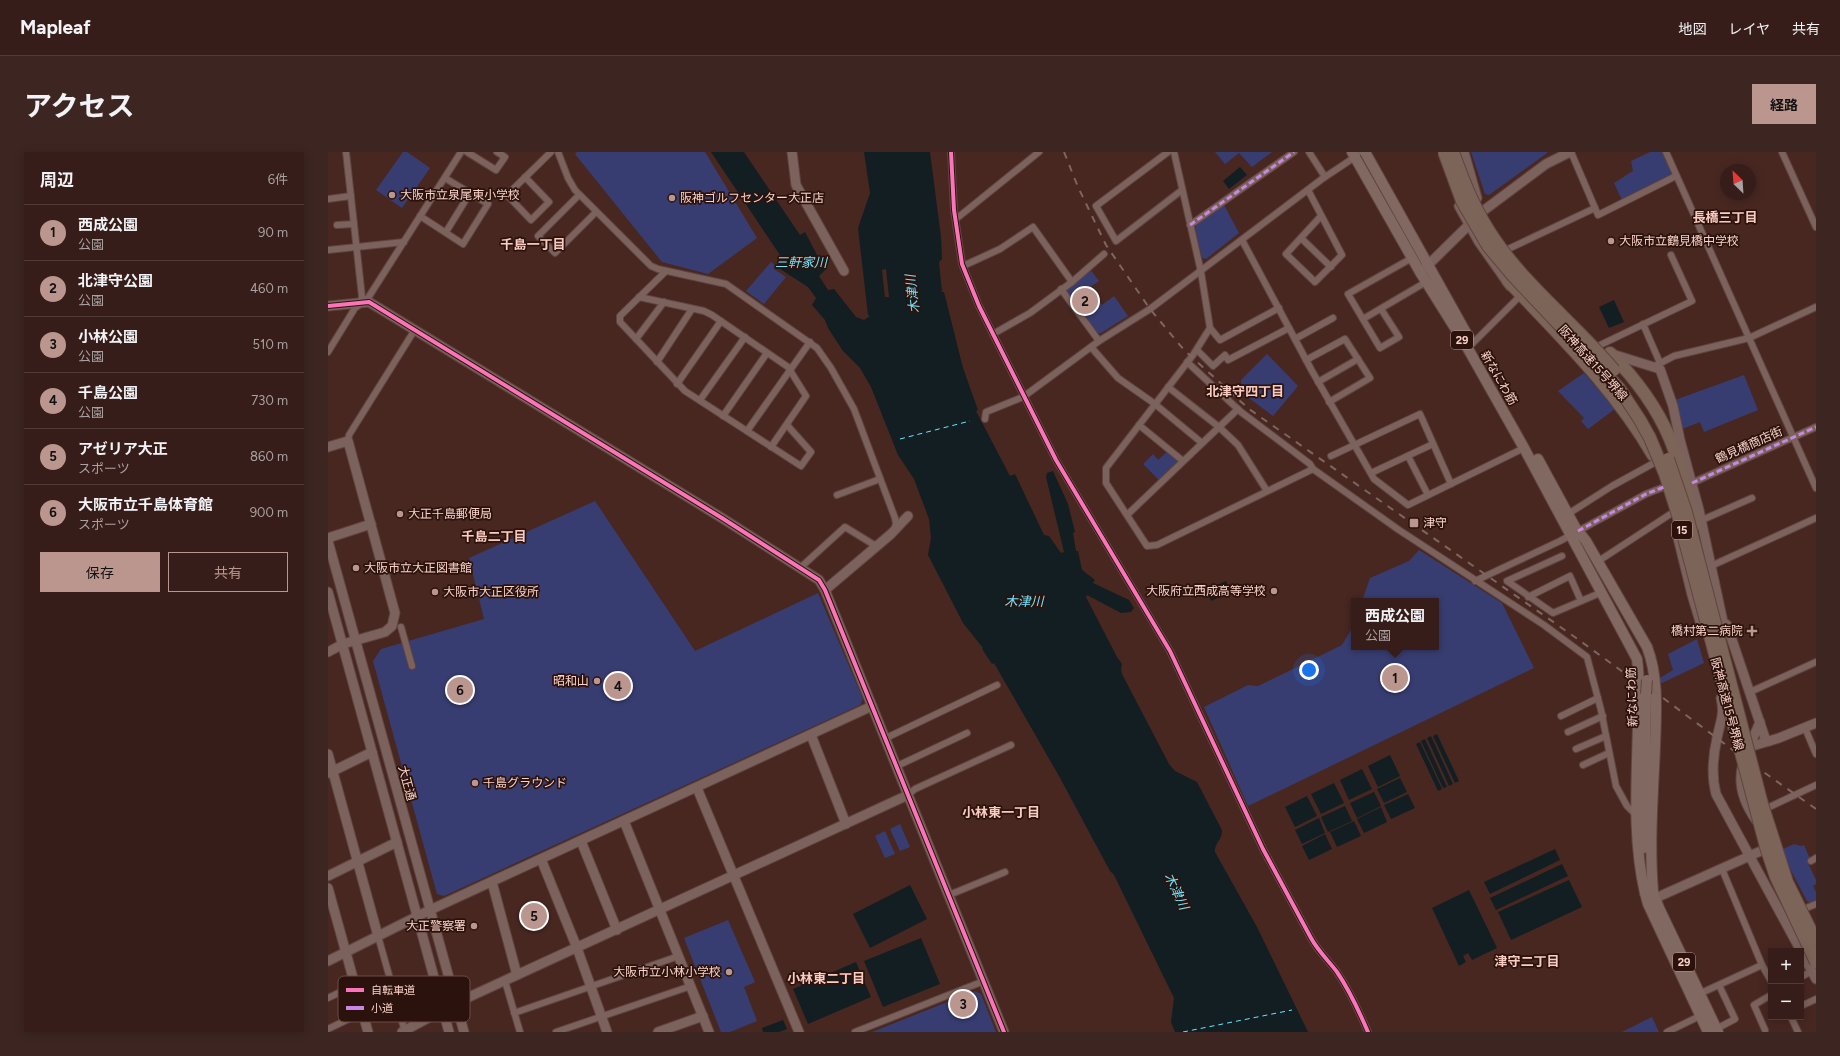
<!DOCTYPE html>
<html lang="ja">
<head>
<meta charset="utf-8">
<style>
  :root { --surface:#361d19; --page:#3d2622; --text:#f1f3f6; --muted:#aaa2a2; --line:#503b38; --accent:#bb968e }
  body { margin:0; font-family:Figtree,"Noto Sans JP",sans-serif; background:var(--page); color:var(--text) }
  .controls { position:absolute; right:12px; bottom:12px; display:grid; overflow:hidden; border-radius:0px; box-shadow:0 2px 10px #0003 }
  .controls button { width:36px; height:36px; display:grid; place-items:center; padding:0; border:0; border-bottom:1px solid var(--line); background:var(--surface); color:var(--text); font:20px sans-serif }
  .compass { position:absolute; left:1392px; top:12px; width:36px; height:36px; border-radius:50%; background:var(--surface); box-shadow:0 2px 10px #0003; rotate:335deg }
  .you { position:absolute; left:981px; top:518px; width:14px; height:14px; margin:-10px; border:3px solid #fff; border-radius:50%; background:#1a73e8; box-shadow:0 0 0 6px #1a73e833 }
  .badge { display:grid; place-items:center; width:26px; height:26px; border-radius:50%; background:var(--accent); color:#111; font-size:13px; font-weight:700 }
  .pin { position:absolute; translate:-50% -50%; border:2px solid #fff; box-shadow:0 1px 4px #0006 }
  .popup { position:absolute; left:1023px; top:446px; width:88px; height:52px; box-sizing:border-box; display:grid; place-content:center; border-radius:0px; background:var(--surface); filter:drop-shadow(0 1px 3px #0005); font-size:13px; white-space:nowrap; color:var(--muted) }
  .popup b { font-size:15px; color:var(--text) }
  .popup::after { content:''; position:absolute; left:50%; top:100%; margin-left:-8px; border:8px solid transparent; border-top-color:var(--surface) }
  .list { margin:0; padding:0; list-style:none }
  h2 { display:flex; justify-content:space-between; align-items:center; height:52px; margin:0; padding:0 16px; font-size:17px }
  h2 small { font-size:13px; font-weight:400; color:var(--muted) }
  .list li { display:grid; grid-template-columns:26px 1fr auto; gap:12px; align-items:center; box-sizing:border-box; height:56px; padding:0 16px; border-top:1px solid var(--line) }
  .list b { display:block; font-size:15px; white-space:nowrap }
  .list p { margin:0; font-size:13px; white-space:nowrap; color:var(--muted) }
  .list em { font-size:13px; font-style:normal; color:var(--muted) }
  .actions { display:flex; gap:8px; padding:12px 16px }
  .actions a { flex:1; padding:9px 0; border:1px solid var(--accent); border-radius:0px; text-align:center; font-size:14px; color:var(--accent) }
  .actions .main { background:var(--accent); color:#111 }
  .map { position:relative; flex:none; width:1488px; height:880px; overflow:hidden; border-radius:0px }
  header { display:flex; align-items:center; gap:24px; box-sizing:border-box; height:56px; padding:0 20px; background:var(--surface); border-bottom:1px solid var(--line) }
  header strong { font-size:19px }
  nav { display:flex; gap:22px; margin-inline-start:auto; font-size:14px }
  .intro { display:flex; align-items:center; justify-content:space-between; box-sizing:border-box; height:96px; padding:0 24px }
  h1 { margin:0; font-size:28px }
  .button { padding:10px 18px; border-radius:0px; background:var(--accent); color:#111; font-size:14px; font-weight:700 }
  main { display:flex; gap:24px; padding:0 24px }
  aside { flex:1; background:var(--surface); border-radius:0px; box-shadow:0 2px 10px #0003 }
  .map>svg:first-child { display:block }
</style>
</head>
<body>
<header>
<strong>Mapleaf</strong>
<nav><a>地図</a><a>レイヤ</a><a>共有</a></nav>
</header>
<div class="intro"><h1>アクセス</h1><a class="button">経路</a></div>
<main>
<aside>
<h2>周辺<small>6件</small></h2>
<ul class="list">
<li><span class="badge">1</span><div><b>西成公園</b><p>公園</p></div><em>90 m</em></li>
<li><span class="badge">2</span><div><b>北津守公園</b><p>公園</p></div><em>460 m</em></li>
<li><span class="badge">3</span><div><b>小林公園</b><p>公園</p></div><em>510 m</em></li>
<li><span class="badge">4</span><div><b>千島公園</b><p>公園</p></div><em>730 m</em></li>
<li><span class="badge">5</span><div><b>アゼリア大正</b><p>スポーツ</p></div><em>860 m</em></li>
<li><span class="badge">6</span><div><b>大阪市立千島体育館</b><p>スポーツ</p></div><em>900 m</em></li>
</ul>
<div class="actions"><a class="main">保存</a><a>共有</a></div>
</aside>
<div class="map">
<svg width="1488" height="880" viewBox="0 0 1488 880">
  <rect width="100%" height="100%" fill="#482721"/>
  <g fill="#383d71">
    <path d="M75,0H79L102,16L74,56L48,38Z"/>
    <path d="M249,0H377L429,86L380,122L334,110L247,2Z"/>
    <path d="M887,0H944L924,15L911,1L897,12Z"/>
    <path d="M1143,0H1219V1L1161,43L1157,42Z"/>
    <path d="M1322,0H1336L1345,22L1344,24L1294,48L1286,31C1293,27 1298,23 1305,19L1303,9Z"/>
    <path d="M896,53L911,81L878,107L874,106L867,76L869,72Z"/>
    <path d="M443,110L448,114L446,117L458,125L436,152L418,139Z"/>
    <path d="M762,117L771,129L761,136L774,153L786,144L800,164L773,181H770L736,138Z"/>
    <path d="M939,202L970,234L945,264L913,240V228Z"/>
    <path d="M1256,221L1287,257L1260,277L1253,269L1256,266L1230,239Z"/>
    <path d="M1416,223L1430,258L1376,280L1372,270L1354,277L1347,248Z"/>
    <path d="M840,299L853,309L834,328H831L815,312L825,302L830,308Z"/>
    <path d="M267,349L367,499L490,441L535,547L532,553L116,744L109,742L45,509L53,497L156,467L141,406Z"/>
    <path d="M1091,398L1174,451L1206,516L920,654L876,555L920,533L930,534L1014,493L1026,473V495H1108V449H1034L1042,426L1081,409Z"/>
    <path d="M1369,487L1376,511L1332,532V526L1345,518L1340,502Z"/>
    <path d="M572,672L582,695L572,699L562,677Z"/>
    <path d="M557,679L567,702L557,706L547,684Z"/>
    <path d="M1466,692L1473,694L1476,693L1482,707L1479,709L1488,728V732L1485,734L1488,740V748L1482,751L1479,749L1458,709L1455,697Z"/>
    <path d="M400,768L427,830L416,835L429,869L402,880H393L356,786Z"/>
    <path d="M647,839L653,842L668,880H544Z"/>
    <path d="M1324,865L1331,880H1294Z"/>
  </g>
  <g fill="#121e21" fill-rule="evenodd">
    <path d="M383,0H416L472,83L477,80L497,118L491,124L500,138L506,137L528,165L536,168L542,164L540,163L530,76L542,41L536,0H602L613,85L614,107L611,110L614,140H616L635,216L650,258L648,259L682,324L687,322L716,383L721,384L733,401L736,400L718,325L719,321L725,319L740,352L747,380L745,381L748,399H750L754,418L767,428L765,431L801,448L806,456L803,460L793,461L759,443L758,445L789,505L794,512L793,517L794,522L841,612L847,619L869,630L894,678C895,686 886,692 887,700L929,775L980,880H847L843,870L846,846L786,723L782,719L731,624L666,511L664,512L654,497L655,496L635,471L600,403L603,386L601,367L586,327L570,303L543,235L532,216L515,199L500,176L497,168L484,153L488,146L480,135L449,115L456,109ZM558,117L561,145H557L554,118Z"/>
    <path d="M912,15L919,23L901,37L895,29Z"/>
    <path d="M1286,148L1296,170L1281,176L1271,155Z"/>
    <path d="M898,429L903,440L883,449L878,438Z"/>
    <path d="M1109,582L1131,629L1127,631L1105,584Z"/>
    <path d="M1103,584L1125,632L1121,634L1099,586Z"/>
    <path d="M1097,587L1119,635L1115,636L1093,589Z"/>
    <path d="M1092,590L1114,637L1110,639L1088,592Z"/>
    <path d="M1062,603L1072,624L1050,635L1040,614Z"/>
    <path d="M1034,617L1044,637L1021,648L1012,628Z"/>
    <path d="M1072,626L1079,640L1056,651L1049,637Z"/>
    <path d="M1006,631L1016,651L993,662L983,642Z"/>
    <path d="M1046,640L1053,654L1029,666L1022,651Z"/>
    <path d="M1080,642L1087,656L1063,667L1056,653Z"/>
    <path d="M979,644L989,664L967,675L957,655Z"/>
    <path d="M1017,654L1024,669L1000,680L993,665Z"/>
    <path d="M1053,655L1059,670L1036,681L1029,667Z"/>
    <path d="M991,666L997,681L974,692L967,678Z"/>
    <path d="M1026,669L1033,684L1009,695L1002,680Z"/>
    <path d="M997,682L1004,697L981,708L974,694Z"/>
    <path d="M1227,697L1232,708L1162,742L1156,730Z"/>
    <path d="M1234,712L1240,724L1168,758L1162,746Z"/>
    <path d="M1241,728L1254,755L1183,788L1170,760Z"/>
    <path d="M582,733L599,767L542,796L525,762Z"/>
    <path d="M1141,738L1169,796L1144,808L1140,801L1135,804L1138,810L1131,814L1104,756Z"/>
    <path d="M593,786L612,832L555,855L536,809Z"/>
    <path d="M528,810L543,845L480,872L465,837Z"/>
    <path d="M455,868L459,877L451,880H435L434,876Z"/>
  </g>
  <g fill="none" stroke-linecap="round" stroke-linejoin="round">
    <g stroke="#6be6ff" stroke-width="1" stroke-dasharray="5 4" stroke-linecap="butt">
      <path d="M572,287L642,269"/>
      <path d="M855,880L964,858"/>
    </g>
    <g stroke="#614440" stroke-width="8">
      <g id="street">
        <path d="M18,0L34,145L33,150"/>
        <path d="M139,0L168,18L177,5L169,0"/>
        <path d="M230,0L240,26L247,38L323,114L330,117L398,132L489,196L503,216L526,257L567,366L568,372L566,378"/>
        <path d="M623,0L626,58L634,112L651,154L728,308L842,499L935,697L983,786C990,799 1000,808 1009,820C1022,839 1031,859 1040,880"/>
        <path d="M840,0L768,54L788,89L854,38"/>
        <path d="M846,0L873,120L882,176L865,203L778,316V331L819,394L829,393L985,317"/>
        <path d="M981,0L997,25"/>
        <path d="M1243,0L1270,63L1348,24"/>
        <path d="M1338,0L1488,336"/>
        <path d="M1454,0L1488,75"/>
        <path d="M197,25L221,50L203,68L179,43L223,0"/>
        <path d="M980,38L1014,103L987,130L958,102L993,64"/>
        <path d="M251,43L210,84L227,101L268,60"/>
        <path d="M0,47L23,44"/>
        <path d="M92,64L135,92L160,52L117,26"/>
        <path d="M628,67L711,0"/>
        <path d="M9,73L26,72"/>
        <path d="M862,73L966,0"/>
        <path d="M118,80L142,41"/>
        <path d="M973,86L1003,115"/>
        <path d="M914,88L984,219L1046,327L1080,353L1196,296"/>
        <path d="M0,98L76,90"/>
        <path d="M1178,98L1267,56"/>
        <path d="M635,114L672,97L705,75L744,130"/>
        <path d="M338,119L292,164V170L357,239L473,314L483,300L459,273"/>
        <path d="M733,137L771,189"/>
        <path d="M311,145L376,159L384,163L460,215L478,244L443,295"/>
        <path d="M1053,157L1071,185L1052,196L1020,142L1084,106"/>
        <path d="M1035,167L1098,130"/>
        <path d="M1315,172L1332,211"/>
        <path d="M882,176L892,188L951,156"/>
        <path d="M665,182L702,161L744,130L776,102"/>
        <path d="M308,187L336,150"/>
        <path d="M967,187L1005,166"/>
        <path d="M1140,194L1144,192L1189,147"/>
        <path d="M1270,194L1364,149L1343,103"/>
        <path d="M763,195L790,226L827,252L874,291"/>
        <path d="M869,198L885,214L897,203L900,208L961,176"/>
        <path d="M0,200L27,156L40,146L133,0"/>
        <path d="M978,208L1017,187L1042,226L1001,250"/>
        <path d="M329,210L364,157"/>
        <path d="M859,210L913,260L982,312L985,317L1071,378L1216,473L1259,505L1273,558L1288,634L1299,654L1308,663"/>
        <path d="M1325,215L1346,204L1421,186L1488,155"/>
        <path d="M990,230L1030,207"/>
        <path d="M349,232L393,169"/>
        <path d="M840,235L891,275L910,293L939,339"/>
        <path d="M372,248L417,185"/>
        <path d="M395,264L439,201"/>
        <path d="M657,267L658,260L695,245L771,189L822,157L994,27L1027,5L1031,0"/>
        <path d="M811,273L855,309"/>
        <path d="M419,279L482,190"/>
        <path d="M20,289L21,283L86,179"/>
        <path d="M1003,304L1092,262L1123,332"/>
        <path d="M1080,304L1100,343"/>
        <path d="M1043,321L1105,292"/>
        <path d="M1364,331L1488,275"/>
        <path d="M509,343L552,327"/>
        <path d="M1240,362L1284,334L1326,311"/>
        <path d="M799,363L910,257"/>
        <path d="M1374,368L1424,346"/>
        <path d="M1234,404L1179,429L1225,461L1272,441"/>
        <path d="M1269,410L1344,361"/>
        <path d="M1383,414L1488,366"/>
        <path d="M472,416L517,375L548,394"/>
        <path d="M1147,429L1232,389L1318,342L1336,335"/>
        <path d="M1200,445L1242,424L1253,449"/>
        <path d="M73,475L84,514"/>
        <path d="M1422,540L1488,510"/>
        <path d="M1233,564L1270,546"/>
        <path d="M1477,576L1488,602"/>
        <path d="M1240,580L1275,564"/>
        <path d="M558,586L669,533"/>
        <path d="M1248,597L1278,584"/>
        <path d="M1255,613L1281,601"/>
        <path d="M569,614L639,581"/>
        <path d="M580,643L587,637L683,593"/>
        <path d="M1435,658L1488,633"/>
        <path d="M1483,709L1488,706"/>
        <path d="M1394,717L1434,813L1443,829"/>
        <path d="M621,743L677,720"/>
        <path d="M1476,757L1488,752"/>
        <path d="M50,784L77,880"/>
        <path d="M1473,825L1484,819"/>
        <path d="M177,829L192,880"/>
        <path d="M1371,842L1434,813"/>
        <path d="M0,846L27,833"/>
        <path d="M1473,854L1488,847"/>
        <path d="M186,861L351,804"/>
        <path d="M1463,865L1470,880"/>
        <path d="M0,877L35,860"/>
        <path d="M1388,877L1407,867L1391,833"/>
        <path d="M1437,878L1426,853L1443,843"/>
        <path d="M228,880L363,834"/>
        <path d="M527,880L656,829"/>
        <path d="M1339,880L1372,864"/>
      </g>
    </g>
    <g stroke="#614440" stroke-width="11">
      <g id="secondary">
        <path d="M464,0L468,33L516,119"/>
        <path d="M1136,0L1149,46"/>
        <path d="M1131,54L1151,90L1182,134"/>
        <path d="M1096,117L1155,59L1218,12L1242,0"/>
        <path d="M0,154L41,150L394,366L491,428L497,438L676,880"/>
        <path d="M1284,202L1332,217L1345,254L1352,288L1371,358L1395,470L1393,480L1394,485"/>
        <path d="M0,295L20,289L67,461L64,474L57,480L15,492L0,500"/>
        <path d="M1349,382L1364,443L1374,476"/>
        <path d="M0,386L43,372"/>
        <path d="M0,389L136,880"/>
        <path d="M497,438L563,382L580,364"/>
        <path d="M0,440L121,880"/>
        <path d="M1395,470L1399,473L1437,586L1441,589"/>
        <path d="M1393,546C1397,563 1392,570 1389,586C1385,604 1383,623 1388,642L1473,799"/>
        <path d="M483,583L518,672"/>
        <path d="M1421,595L1451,586L1488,571"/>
        <path d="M1419,600L1432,570"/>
        <path d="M0,602L50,784"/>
        <path d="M1415,612C1409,633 1416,651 1428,668"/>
        <path d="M1,621L44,600"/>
        <path d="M369,636L471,880"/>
        <path d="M296,669L381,880"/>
        <path d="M253,689L289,778"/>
        <path d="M213,707L249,796L279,880"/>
        <path d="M0,724L69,690"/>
        <path d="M164,730L189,823"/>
        <path d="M0,736L40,880"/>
        <path d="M1321,749L1444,694"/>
        <path d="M1473,799L1488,827"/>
        <path d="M0,809L102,758L544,554"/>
        <path d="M74,880L128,851L580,643"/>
        <path d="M330,880L375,864"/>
      </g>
    </g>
    <g stroke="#614440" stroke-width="12">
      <g id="primary">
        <path d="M1024,0L1092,120L1139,195L1196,296L1309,507C1312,528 1311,550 1310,571C1309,628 1304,685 1317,741"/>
        <path d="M1037,0L1142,188"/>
        <path d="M1210,307L1247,375L1258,389L1319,495C1331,526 1328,561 1327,595C1325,643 1321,691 1325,739"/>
        <path d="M1316,696L1318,542"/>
        <path d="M1322,733L1331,756L1390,880"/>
        <path d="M1317,734V741L1320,752L1380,880"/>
      </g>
    </g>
    <g stroke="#614440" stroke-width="14">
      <g id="highway">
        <path d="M1180,129C1232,184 1287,237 1325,303"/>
        <path d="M1282,201C1306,225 1329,256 1342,287C1353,314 1360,344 1368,372"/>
      </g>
    </g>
    <use href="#street" stroke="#7c625c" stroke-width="6"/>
    <use href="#secondary" stroke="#7c625c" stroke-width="9"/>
    <use href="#primary" stroke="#816961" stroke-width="10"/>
    <use href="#highway" stroke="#7c6459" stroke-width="12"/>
    <path stroke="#7e6560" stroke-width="2" stroke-dasharray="7 7" stroke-linecap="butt" d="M736,0L750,35L778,93L822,157L856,198L921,257L1251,488L1310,531L1327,540L1417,607L1488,657"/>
    <g stroke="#614440" stroke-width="12" stroke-linecap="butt">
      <path id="primary-bridge" d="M1318,542L1319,528"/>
    </g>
    <g stroke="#614440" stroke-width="14" stroke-linecap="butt">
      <g id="highway-bridge">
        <path d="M1116,0L1134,49L1160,94L1186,125L1291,236L1312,268L1322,286L1337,322L1350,363L1438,695L1448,725L1488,810"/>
        <path d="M1125,0C1136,31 1148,61 1167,88C1200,136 1249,174 1286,218"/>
        <path d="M1340,307L1358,360L1434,652L1459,730L1488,789"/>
      </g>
    </g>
    <use href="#primary-bridge" stroke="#816961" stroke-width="10"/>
    <use href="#highway-bridge" stroke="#7c6459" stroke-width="12"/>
    <g stroke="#c787e3" stroke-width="3" stroke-dasharray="6 3" stroke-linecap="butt">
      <path d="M862,73L966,0"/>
      <path d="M1364,331L1488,275"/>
      <path d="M1250,379L1318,342L1336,335"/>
    </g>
    <g stroke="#2c120c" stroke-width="6">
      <g id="cycleway">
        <path d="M623,0L626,58L634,112L651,154L728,308L842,499L935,697L983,786C990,799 1000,808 1009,820C1022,839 1031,859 1040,880"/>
        <path d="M0,154L41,150L394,366L491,428L497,438L676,880"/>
      </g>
    </g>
    <use href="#cycleway" stroke="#fb73b8" stroke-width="4"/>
  </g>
  <g fill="#bb968e" stroke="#2c120c" stroke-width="1.5">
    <circle cx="64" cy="43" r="4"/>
    <circle cx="344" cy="46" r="4"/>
    <circle cx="1283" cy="89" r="4"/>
    <circle cx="72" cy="362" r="4"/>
    <rect x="1081" y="366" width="10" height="10" rx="2"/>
    <circle cx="28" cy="416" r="4"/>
    <circle cx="946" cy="439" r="4"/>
    <circle cx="107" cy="440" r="4"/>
    <path d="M1422 473h4v4h4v4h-4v4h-4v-4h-4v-4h4z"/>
    <circle cx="269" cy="529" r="4"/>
    <circle cx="147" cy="631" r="4"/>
    <circle cx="146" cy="774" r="4"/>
    <circle cx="401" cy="820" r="4"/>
  </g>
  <g text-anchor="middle" stroke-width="3.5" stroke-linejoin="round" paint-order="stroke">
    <g fill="#2c120c" stroke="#bc9890" stroke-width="1">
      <rect x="1123" y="179" width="22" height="18" rx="3"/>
      <rect x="1344" y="369" width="20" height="18" rx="3"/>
      <rect x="1345" y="801" width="22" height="18" rx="3"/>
    </g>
    <g font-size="11" font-weight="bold" fill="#f9d2c9">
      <text x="1134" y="192">29</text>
      <text x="1354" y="382">15</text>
      <text x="1356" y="814">29</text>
    </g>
    <g font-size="12" fill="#f9d2c9" stroke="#2c120c" text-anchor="start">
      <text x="72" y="47">大阪市立泉尾東小学校</text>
      <text x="352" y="50">阪神ゴルフセンター大正店</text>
      <text x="1291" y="93">大阪市立鶴見橋中学校</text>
      <text x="80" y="366">大正千島郵便局</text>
      <text x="1095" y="375">津守</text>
      <text x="36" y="420">大阪市立大正図書館</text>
      <text x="938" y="443" text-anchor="end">大阪府立西成高等学校</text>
      <text x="115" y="444">大阪市大正区役所</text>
      <text x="1415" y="483" text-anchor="end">橋村第二病院</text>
      <text x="261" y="533" text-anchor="end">昭和山</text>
      <text x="155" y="635">千島グラウンド</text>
      <text x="138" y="778" text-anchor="end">大正警察署</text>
      <text x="393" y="824" text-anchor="end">大阪市立小林小学校</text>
    </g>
    <g font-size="12" fill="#f9d2c9" stroke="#2c120c">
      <text transform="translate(1265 211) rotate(48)" y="4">阪神高速15号堺線</text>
      <text transform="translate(1171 226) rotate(60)" y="4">新なにわ筋</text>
      <text transform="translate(1421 293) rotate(-24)" y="4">鶴見橋商店街</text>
      <text transform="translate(1304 545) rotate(-92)" y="4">新なにわ筋</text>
      <text transform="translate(1399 552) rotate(75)" y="4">阪神高速15号堺線</text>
      <text transform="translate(79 631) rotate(75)" y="4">大正通</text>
    </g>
    <g font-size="13" font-weight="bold" fill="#facbc1" stroke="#2c120c">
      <text x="1397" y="70">長橋三丁目</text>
      <text x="205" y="97">千島一丁目</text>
      <text x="917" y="244">北津守四丁目</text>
      <text x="166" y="389">千島二丁目</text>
      <text x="673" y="665">小林東一丁目</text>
      <text x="1199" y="814">津守二丁目</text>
      <text x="498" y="831">小林東二丁目</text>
    </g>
    <g font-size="13" font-style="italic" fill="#6be6ff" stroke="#2c120c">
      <text x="473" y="115">三軒家川</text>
      <text transform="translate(584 142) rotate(-97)" y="5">木津川</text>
      <text x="696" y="454">木津川</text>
      <text transform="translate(849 739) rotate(65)" y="5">木津川</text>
    </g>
  </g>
  <rect x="10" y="824" width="132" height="46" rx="6" fill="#2c120c" stroke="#6a4c45" stroke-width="1"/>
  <rect x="18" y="836" width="18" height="4" fill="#fb73b8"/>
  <rect x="18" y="854" width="18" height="4" fill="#c787e3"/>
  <g font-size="11" fill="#f9d2c9">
    <text x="43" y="842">自転車道</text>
    <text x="43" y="860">小道</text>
  </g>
</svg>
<div class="controls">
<button>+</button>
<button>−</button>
</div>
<svg class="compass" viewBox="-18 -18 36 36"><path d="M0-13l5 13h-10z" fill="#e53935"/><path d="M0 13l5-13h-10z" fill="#aaa2a2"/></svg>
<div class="you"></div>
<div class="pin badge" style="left:1067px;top:526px">1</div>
<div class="popup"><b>西成公園</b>公園</div>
<div class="pin badge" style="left:757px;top:149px">2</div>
<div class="pin badge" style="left:635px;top:852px">3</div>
<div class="pin badge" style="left:290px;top:534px">4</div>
<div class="pin badge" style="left:206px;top:764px">5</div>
<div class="pin badge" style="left:132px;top:538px">6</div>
</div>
</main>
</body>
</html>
